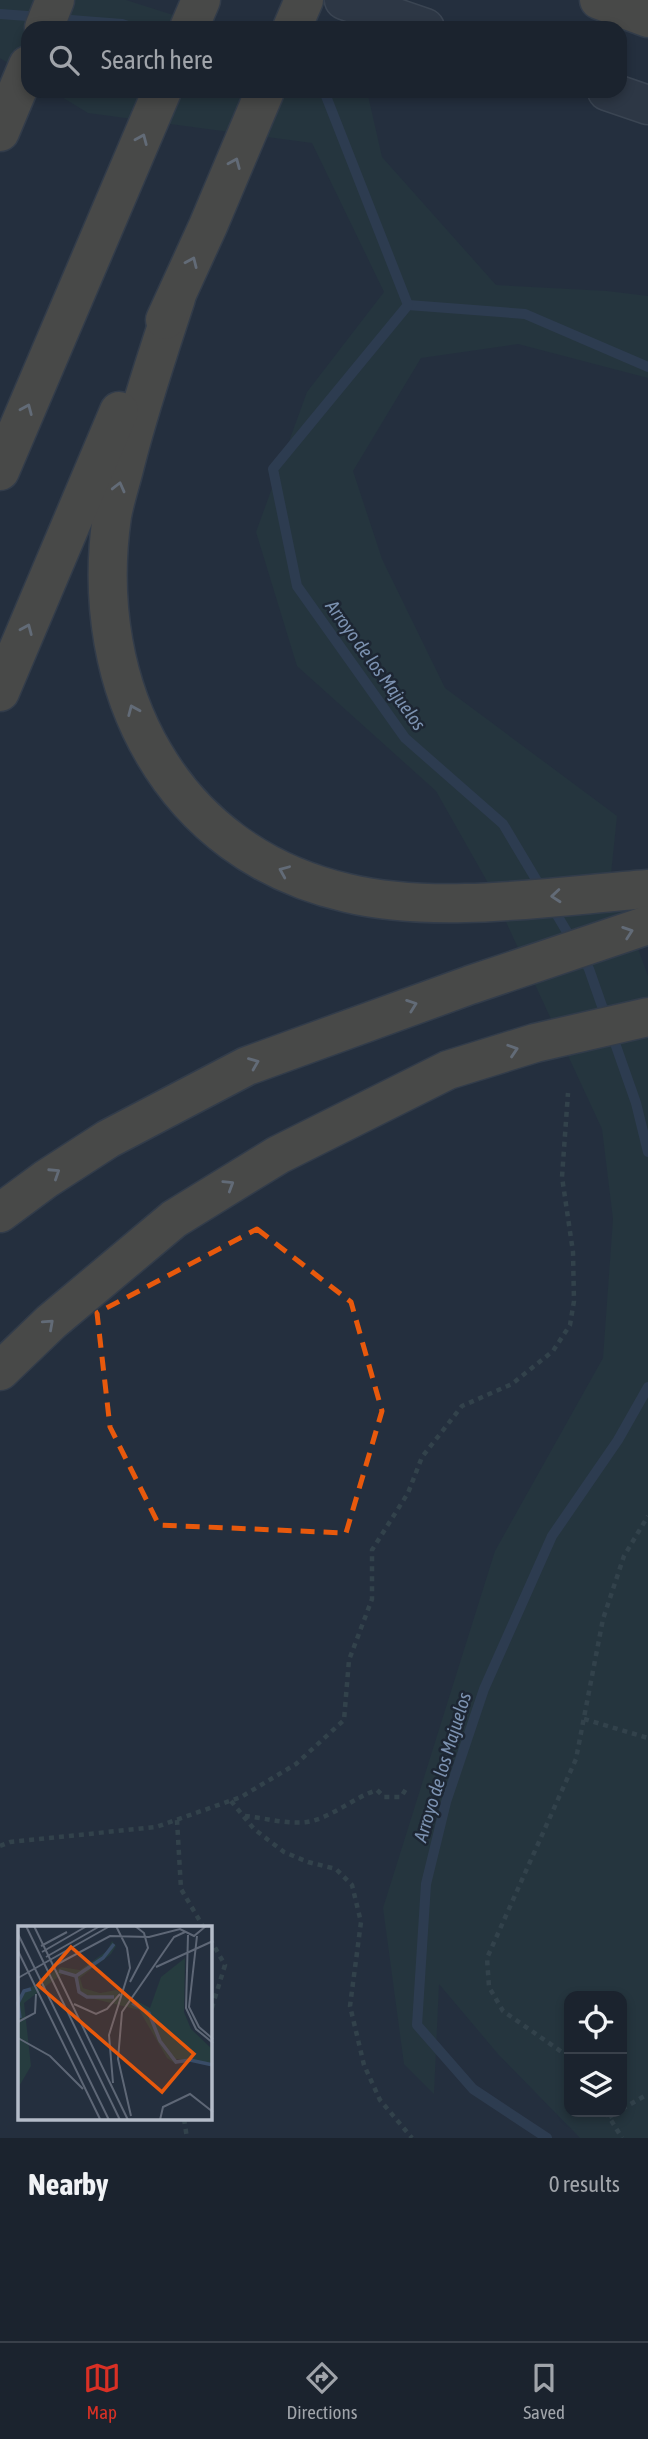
<!DOCTYPE html>
<html lang="en">
<head>
<meta charset="utf-8">
<style>
  :root { --surface:#1b232e; --page:#282f3a; --text:#f1f3f6; --muted:#a0a4aa; --line:#39404a; --accent:#d93025 }
  body { margin:0; font-family:"Asap Condensed",sans-serif; background:var(--page); color:var(--text) }
  .controls { position:absolute; right:21px; bottom:21px; display:grid; overflow:hidden; border-radius:14px; box-shadow:0 4px 10px #0003 }
  .controls button { width:63px; height:63px; display:grid; place-items:center; padding:0; border:0; border-bottom:2px solid var(--line); background:var(--surface); color:var(--text); font:35px sans-serif }
  .list { margin:0; padding:0; list-style:none }
  h2 { display:flex; justify-content:space-between; align-items:center; height:91px; margin:0; padding:0 28px; font-size:30px }
  h2 small { font-size:23px; font-weight:400; color:var(--muted) }
  .icon { flex:none; width:38px; height:38px; fill:none; stroke:currentColor; stroke-width:2; stroke-linecap:round; stroke-linejoin:round }
  .map { position:relative; flex:none; width:648px; height:2138px; overflow:hidden }
  .search { position:absolute; background:var(--surface); box-shadow:0 4px 10px #0003; left:21px; right:21px; top:21px; height:77px; display:flex; align-items:center; gap:18px; box-sizing:border-box; padding:0 24px; border-radius:21px; color:var(--muted); font-size:26px }
  .sheet { height:203px; background:var(--surface) }
  nav { display:flex; justify-content:space-around; align-items:center; box-sizing:border-box; height:98px; border-top:2px solid var(--line); background:var(--surface); font-size:19px; color:var(--muted) }
  nav a { display:grid; justify-items:center; gap:4px }
  nav .on { color:var(--accent) }
  .map>svg:first-child { display:block }
</style>
</head>
<body>
<div class="map">
<svg width="648" height="2138" viewBox="0 0 648 2138">
  <rect width="100%" height="100%" fill="#242f3e"/>
  <g fill="#263c3f" fill-rule="evenodd">
    <path d="M0,0H126L214,28H28V76L0,58Z"/>
    <path d="M52,91H367L382,157L496,285L607,291L648,296V378L518,344L421,358L353,471L382,559L445,688L617,816L611,874L648,976V2138H580L498,2054L439,1984L434,2094L404,2064L383,1908L495,1551L603,1358L613,1219L602,1129L488,883L436,791L297,666L256,532L307,392L384,292L312,143L88,113ZM569,1996H622V2112H569Z"/>
  </g>
  <g fill="none" stroke-linecap="round" stroke-linejoin="round">
    <g stroke="#394c67" stroke-width="10">
      <path d="M0,14L41,17"/>
      <path d="M57,19L122,24L134,28"/>
      <path d="M324,91L408,305L525,314L648,367"/>
      <path d="M408,305L273,469L297,586L405,738L503,824L543,891"/>
      <path d="M551,905L573,942"/>
      <path d="M582,956L589,969L636,1103L648,1152"/>
      <path d="M547,2138L473,2089L417,2025L426,1884L446,1802L484,1689L552,1536L618,1440L648,1387"/>
    </g>
    <g stroke="#565f6c" stroke-width="41">
      <g id="tertiary">
        <path d="M344,0L425,28"/>
        <path d="M607,91L648,105"/>
      </g>
    </g>
    <g stroke="#434c59" stroke-width="41">
      <g id="motorway">
        <path d="M599,0L648,18"/>
        <path d="M44,28L55,0"/>
        <path d="M189,28L201,0"/>
        <path d="M292,28L304,0"/>
        <path d="M0,132L28,65"/>
        <path d="M176,298C158,353 139,409 125,465C121,482 115,499 112,516C87,688 171,853 347,893C438,915 555,896 648,889"/>
        <path d="M165,320L208,226L265,91"/>
        <path d="M0,471L162,91"/>
        <path d="M0,692L119,411"/>
        <path d="M0,1213L46,1179L108,1139L247,1066L470,985L648,925"/>
        <path d="M0,1371L51,1322L174,1219L278,1155L448,1070L535,1043L648,1017"/>
      </g>
    </g>
    <g stroke="#44595c" stroke-width="4.5" stroke-dasharray="5 5" stroke-linecap="butt">
      <path d="M584,1719L648,1738"/>
      <path d="M231,1801L254,1829L284,1852L308,1862L336,1869L352,1885L361,1922L350,2006L364,2065L380,2100L412,2138"/>
      <path d="M245,1816C266,1818 292,1826 312,1821C335,1815 355,1797 377,1790L384,1797H401L406,1789"/>
      <path d="M177,1820L181,1889L204,1928"/>
      <path d="M0,1846L10,1842L156,1827L241,1797L296,1764L344,1720L349,1660L372,1599V1550L408,1493L422,1457L462,1406L512,1384L553,1351L570,1325L574,1301L573,1252L562,1177L568,1093"/>
      <path d="M210,1939L225,1965L210,2014"/>
      <path d="M569,2057L503,2011L489,1987L487,1958L576,1759L603,1619L624,1556L648,1516"/>
      <path d="M622,2109L648,2094"/>
      <path d="M606,2112L622,2138"/>
      <path d="M609,2117L618,2112"/>
      <path d="M184,2119L187,2138"/>
    </g>
    <use href="#tertiary" stroke="#38414e" stroke-width="38"/>
    <use href="#motorway" stroke="#746855" stroke-width="38"/>
  </g>
  <defs><path id="oneway-chevron" d="M-2-3.5L2.5 0L-2 3.5" fill="none" stroke-width="1.6" stroke-linecap="round" stroke-linejoin="round" transform="scale(1.75)"/></defs>
  <g stroke="#aeb4bd">
    <use href="#oneway-chevron" transform="translate(142 139) rotate(-67)"/>
    <use href="#oneway-chevron" transform="translate(235 163) rotate(-67)"/>
    <use href="#oneway-chevron" transform="translate(192 262) rotate(-66)"/>
    <use href="#oneway-chevron" transform="translate(27 409) rotate(-67)"/>
    <use href="#oneway-chevron" transform="translate(119 487) rotate(-76)"/>
    <use href="#oneway-chevron" transform="translate(27 629) rotate(-67)"/>
    <use href="#oneway-chevron" transform="translate(133 710) rotate(-113)"/>
    <use href="#oneway-chevron" transform="translate(284 871) rotate(-157)"/>
    <use href="#oneway-chevron" transform="translate(556 896) rotate(175)"/>
    <use href="#oneway-chevron" transform="translate(628 932) rotate(-19)"/>
    <use href="#oneway-chevron" transform="translate(412 1005) rotate(-20)"/>
    <use href="#oneway-chevron" transform="translate(513 1050) rotate(-18)"/>
    <use href="#oneway-chevron" transform="translate(254 1063) rotate(-22)"/>
    <use href="#oneway-chevron" transform="translate(55 1173) rotate(-33)"/>
    <use href="#oneway-chevron" transform="translate(229 1185) rotate(-32)"/>
    <use href="#oneway-chevron" transform="translate(49 1324) rotate(-42)"/>
  </g>
  <path d="M0 0H648V2138H0ZM257,1229L351,1302L382,1411L346,1533L159,1525L110,1427L97,1313Z" fill="#242f3e" fill-opacity=".55" fill-rule="evenodd"/>
  <path fill="none" stroke="#e8590c" stroke-width="5" stroke-dasharray="14 9" stroke-linejoin="round" d="M257,1229L351,1302L382,1411L346,1533L159,1525L110,1427L97,1313Z"/>
  <g text-anchor="middle" stroke-width="5" stroke-linejoin="round" paint-order="stroke">
    <g font-size="19" font-style="italic" fill="#7c92b1" stroke="#1d2633">
      <text transform="translate(376 665) rotate(54)" y="7">Arroyo de los Majuelos</text>
      <text transform="translate(442 1767) rotate(-73)" y="7">Arroyo de los Majuelos</text>
    </g>
  </g>
  <g transform="translate(18 1926)">
    <rect width="194" height="194" fill="#242f3e"/>
    <path d="M94,15L98,20L93,28L62,52L65,62L82,67L98,64L132,82L143,51L167,32L166,86L173,103L194,123V137L158,133L159,139L149,132L121,84L64,70L56,51L44,48L6,77L13,140L0,162V70L43,41L62,44L89,25Z" fill="#263c3f"/>
    <path fill="none" stroke="#394c67" stroke-width="3.5" d="M41,45L58,50L85,32L96,18M58,50L61,66L69,71H96M114,77L131,87L142,115L158,136L172,134L195,139M2,92L0,77L6,65L13,63"/>
    <path fill="none" stroke="#5e6776" stroke-width="2" d="M8,0L102,194M16,0L110,194M0,8L91,194M170,9L168,82L178,103L195,117M179,10L171,81L181,101L195,113M23,20L49,6M0,25L82,193M24,26L69,0M28,31L82,0M34,41L92,10L131,11L162,3L176,10L188,0M138,41L195,15M0,52L92,0M112,56L130,22L126,7L117,0M56,78L78,88L89,83L102,68M0,96L17,87L18,68M0,112L32,130L65,163M95,157L91,109L112,42L109,22L98,0M113,190L100,133L104,86L156,11L167,6M142,194L145,181L172,168L195,186"/>
    <path fill="#e8590c" fill-opacity="0.15" stroke="#e8590c" stroke-width="3.5" d="M53,21L176,128L144,166L20,59Z"/>
    <rect width="194" height="194" fill="none" stroke="#b4bcc9" stroke-width="3.5"/>
  </g>
</svg>
<div class="controls">
<button><svg class="icon" aria-label="locate" viewBox="0 0 24 24"><circle cx="12" cy="12" r="6"/><path d="M12 2v4M12 18v4M2 12h4M18 12h4"/></svg></button>
<button><svg class="icon" aria-label="layers" viewBox="0 0 24 24"><path d="M12 4l9 5-9 5-9-5zM3 14l9 5 9-5"/></svg></button>
</div>
<div class="search"><svg class="icon" aria-label="search" viewBox="0 0 24 24"><circle cx="10" cy="10" r="6"/><path d="M15 15l6 6"/></svg>Search here</div>
</div>
<section class="sheet">
<h2>Nearby<small>0 results</small></h2>
<ul class="list">
</ul>
</section>
<nav>
<a class="on"><svg class="icon" aria-label="map" viewBox="0 0 24 24"><path d="M3 6l6-2 6 2 6-2v14l-6 2-6-2-6 2zM9 4v14M15 6v14"/></svg>Map</a>
<a><svg class="icon" aria-label="directions" viewBox="0 0 24 24"><path d="M12 3l9 9-9 9-9-9zM9 14v-3h6M13 9l2 2-2 2"/></svg>Directions</a>
<a><svg class="icon" aria-label="saved" viewBox="0 0 24 24"><path d="M7 4h10v16l-5-4-5 4z"/></svg>Saved</a>
</nav>
</body>
</html>
